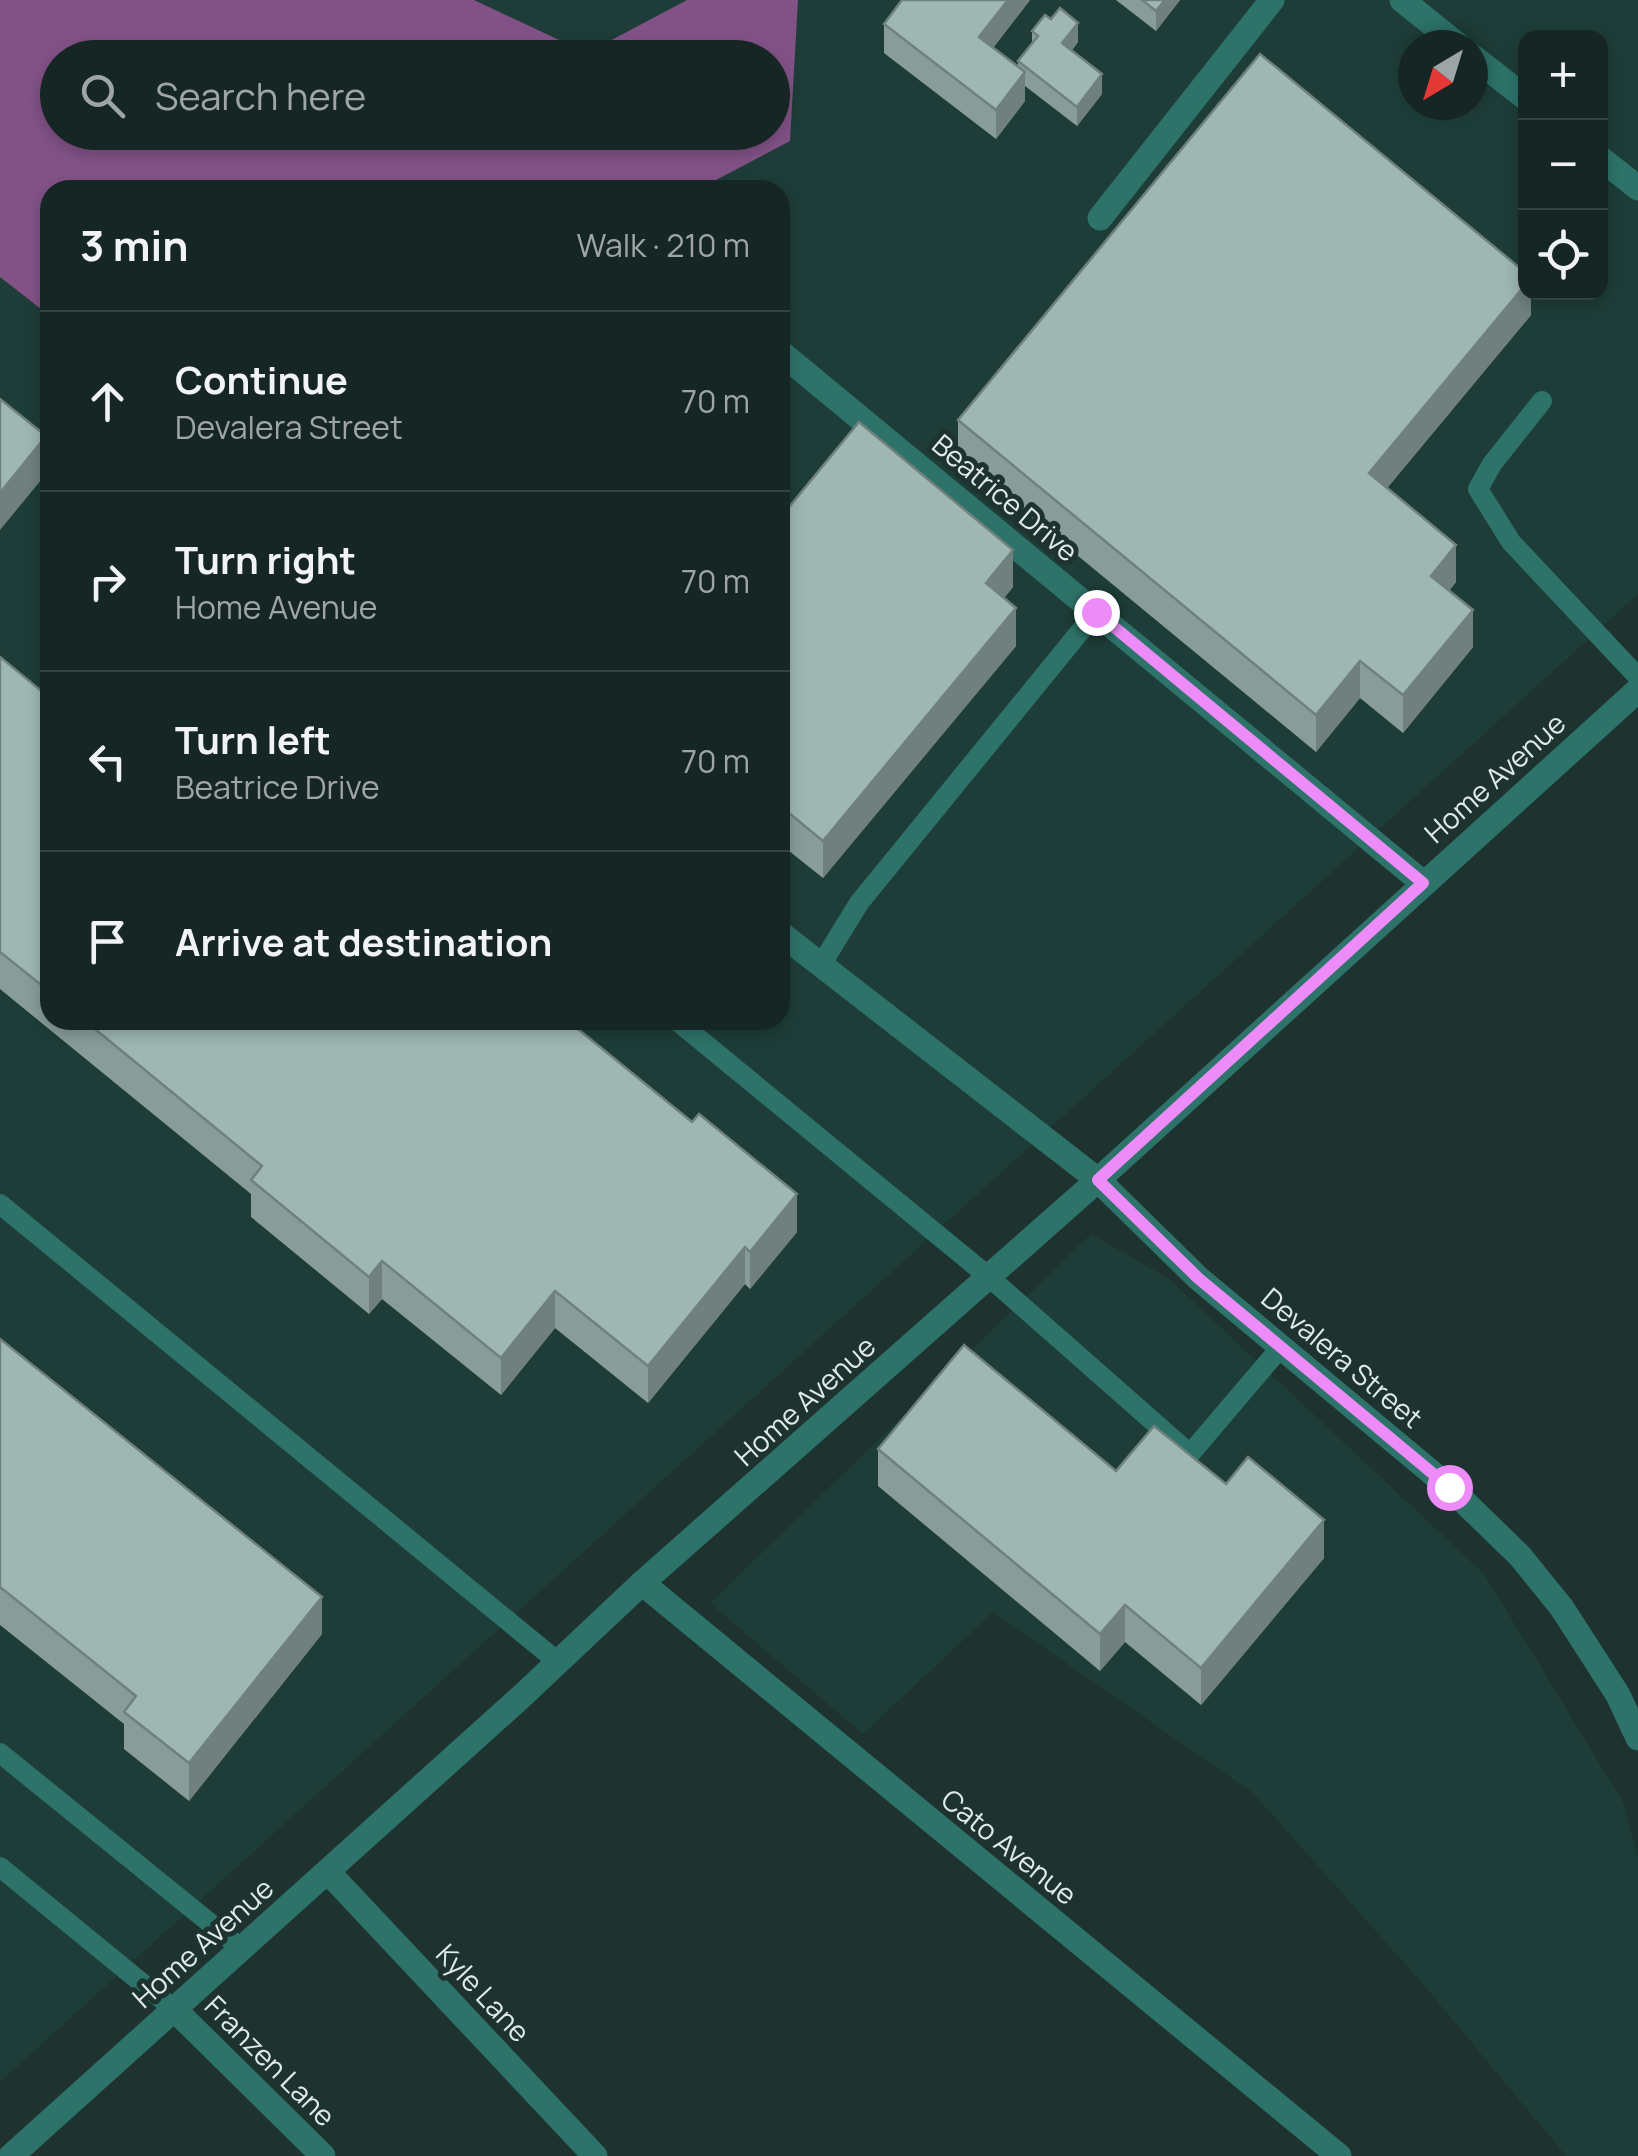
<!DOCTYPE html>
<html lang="en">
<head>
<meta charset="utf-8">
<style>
  :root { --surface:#162624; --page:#1f2e2c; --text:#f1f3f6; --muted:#9ea5a6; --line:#354341 }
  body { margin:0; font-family:Manrope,sans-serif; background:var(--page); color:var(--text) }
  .controls { position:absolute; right:30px; top:30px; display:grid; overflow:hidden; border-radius:20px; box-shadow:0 5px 15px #0003 }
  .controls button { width:90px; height:90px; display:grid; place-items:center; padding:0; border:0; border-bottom:2px solid var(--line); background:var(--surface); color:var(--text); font:50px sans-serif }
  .compass { position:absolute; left:1398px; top:30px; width:90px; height:90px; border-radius:50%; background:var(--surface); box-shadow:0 5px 15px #0003; rotate:218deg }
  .stop { position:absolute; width:30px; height:30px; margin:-22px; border:8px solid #ed8cf9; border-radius:50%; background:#fff }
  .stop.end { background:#ed8cf9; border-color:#fff; box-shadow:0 2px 10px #0008 }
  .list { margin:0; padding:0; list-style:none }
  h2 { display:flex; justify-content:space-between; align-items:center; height:130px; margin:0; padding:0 40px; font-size:42px }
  h2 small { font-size:32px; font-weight:400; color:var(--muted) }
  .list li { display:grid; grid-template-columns:65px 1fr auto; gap:30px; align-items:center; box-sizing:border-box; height:180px; padding:0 40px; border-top:2px solid var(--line) }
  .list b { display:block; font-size:38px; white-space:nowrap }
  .list p { margin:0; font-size:32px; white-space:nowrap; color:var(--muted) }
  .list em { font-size:32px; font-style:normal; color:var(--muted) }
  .icon { flex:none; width:55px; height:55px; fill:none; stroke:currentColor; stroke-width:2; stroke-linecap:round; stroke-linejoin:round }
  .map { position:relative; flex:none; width:1638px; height:2156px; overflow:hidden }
  .search { position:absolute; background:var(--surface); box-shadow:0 5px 15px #0003; left:40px; top:40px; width:750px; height:110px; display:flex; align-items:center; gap:25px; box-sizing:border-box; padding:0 35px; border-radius:55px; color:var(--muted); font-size:38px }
  .panel { position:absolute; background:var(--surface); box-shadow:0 5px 15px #0003; left:40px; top:180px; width:750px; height:850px; border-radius:30px }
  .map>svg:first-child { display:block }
</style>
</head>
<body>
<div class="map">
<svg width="1638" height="2156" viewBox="0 0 1638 2156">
  <rect width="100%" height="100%" fill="#1e3330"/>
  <g fill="#1e3d38" fill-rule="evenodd">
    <path d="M0,0H1638V594L0,2082ZM1526,38H1600V292H1526ZM1413,45H1473V105H1413ZM58,58H772V132H58ZM50,190H780V1020H50Z"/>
    <path d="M1091,1234L1169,1279L1484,1574L1623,1802L1638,1857V2156H1566L1422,1983L1253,1793L993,1612L863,1734L710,1603Z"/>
  </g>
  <path fill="#825287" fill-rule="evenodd" d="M0,0H474L587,53L687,0H798L790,141L697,190H50V316L0,277ZM58,58H772V132H58Z"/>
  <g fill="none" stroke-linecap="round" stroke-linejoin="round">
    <g stroke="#2d7369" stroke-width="20">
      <path d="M1542,401L1492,464L1478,489L1511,542L1638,677"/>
      <path d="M821,965L859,903L1096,612"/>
      <path d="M676,1020L989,1277L1190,1454L1281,1347"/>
      <path d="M0,1204L558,1662"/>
      <path d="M0,1753L242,1949"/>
      <path d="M0,1867L175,2010"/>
    </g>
    <g stroke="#2d7369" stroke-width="25">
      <path d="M1402,0L1458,45"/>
      <path d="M1473,57L1526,98"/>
      <path d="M1600,158L1638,188"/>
      <path d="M1100,218L1272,0"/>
      <path d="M780,352L1423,883"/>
      <path d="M780,933L1098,1180L1198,1278L1449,1487L1520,1556L1562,1608L1618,1695L1638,1738"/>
      <path d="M642,1583L1339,2156"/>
      <path d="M328,1872L595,2156"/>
      <path d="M175,2010L323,2156"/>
    </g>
    <path stroke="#2d7369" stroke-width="25" d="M11,2156L522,1696L642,1583L1098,1180L1638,690"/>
  </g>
  <g fill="#889d99">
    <path d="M1030,0L993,48L1018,67V61L1032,44V31L1078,42L1072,50L1102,94L1077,126L1025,86V101L996,139L884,53V24Z"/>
    <path d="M1116,0H1180L1156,31Z"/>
    <path d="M1531,292V315L1387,488L1456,582L1449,591L1473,647L1403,733L1360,698L1316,752L958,457V420Z"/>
    <path d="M780,518L1013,587L1004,598L1016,646L823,878L789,851Z"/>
    <path d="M0,657L50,698V1020H567L797,1232L750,1289L745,1284L648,1403L555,1328L501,1395L382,1299L369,1314L251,1217V1194L0,989Z"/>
    <path d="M0,1339L322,1634L189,1801L124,1749V1724L0,1625Z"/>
    <path d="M878,1449L1116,1471L1226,1484L1324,1558L1201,1705L1125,1642L1100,1671L878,1486Z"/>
  </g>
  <g fill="#6f807d">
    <path d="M1008,0H1030L979,66V37Z"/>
    <path d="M1165,0H1180L1156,31V11Z"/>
    <path d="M1078,23V42L1062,63V43Z"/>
    <path d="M1025,72V101L996,139V110Z"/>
    <path d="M1102,74V94L1077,126V107Z"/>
    <path d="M1526,284V292H1531V315L1369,510V473Z"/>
    <path d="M46,436V474L0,530V493Z"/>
    <path d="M1456,545V582L1431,613V576Z"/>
    <path d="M1013,550V587L986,620V583Z"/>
    <path d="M1016,608V646L823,878V841Z"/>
    <path d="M1473,610V647L1403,733V695Z"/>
    <path d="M1360,661V698L1316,752V715Z"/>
    <path d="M789,813V851L780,862V825Z"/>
    <path d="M797,1194V1232L750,1289V1252Z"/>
    <path d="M745,1247V1284L648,1403V1366Z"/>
    <path d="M382,1261V1299L369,1314V1277Z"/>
    <path d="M555,1291V1328L501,1395V1358Z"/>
    <path d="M1324,1520V1558L1201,1705V1668Z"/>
    <path d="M322,1597V1634L189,1801V1763Z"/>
    <path d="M1125,1605V1642L1100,1671V1634Z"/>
  </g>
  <g fill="#9eb7b2" stroke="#6f807d" stroke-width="2.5">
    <path d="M902,0H1008L979,37L1025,72L996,110L884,24Z"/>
    <path d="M1142,0H1165L1156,11Z"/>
    <path d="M1060,8L1078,23L1062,43L1102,74L1077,107L1018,61L1038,36L1032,31L1045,15L1051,19Z"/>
    <path d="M1260,54L1526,273V284L1369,473L1456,545L1431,576L1473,610L1403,695L1360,661L1316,715L958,420Z"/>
    <path d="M0,399L46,436L0,493Z"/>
    <path d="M859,422L1013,550L986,583L1016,608L823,841L789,813L780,825V518Z"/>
    <path d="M0,657L50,698V992L0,952Z"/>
    <path d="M84,1020H567L692,1122L699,1114L797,1194L750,1252L745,1247L648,1366L555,1291L501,1358L382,1261L369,1277L251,1180L262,1166Z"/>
    <path d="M0,1339L322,1597L189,1763L124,1712L136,1696L0,1587Z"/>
    <path d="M964,1345L1116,1471L1154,1426L1226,1484L1248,1457L1324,1520L1201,1668L1125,1605L1100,1634L878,1449Z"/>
  </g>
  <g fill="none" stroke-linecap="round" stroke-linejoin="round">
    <path stroke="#ed8cf9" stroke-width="12" d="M1096,612L1423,883L1098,1180L1198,1278L1449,1487"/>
  </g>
  <g text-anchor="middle" stroke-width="10" stroke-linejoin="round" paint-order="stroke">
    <g font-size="28" fill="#dfebe9" stroke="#1e3330">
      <text transform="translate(1005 498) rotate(40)" y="10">Beatrice Drive</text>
      <text transform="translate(1495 778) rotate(-42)" y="10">Home Avenue</text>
      <text transform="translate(1342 1358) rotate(40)" y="10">Devalera Street</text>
      <text transform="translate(805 1401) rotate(-42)" y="10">Home Avenue</text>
      <text transform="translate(1009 1847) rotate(39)" y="10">Cato Avenue</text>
      <text transform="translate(203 1943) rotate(-42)" y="10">Home Avenue</text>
      <text transform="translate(483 1993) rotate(47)" y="10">Kyle Lane</text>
      <text transform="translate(270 2061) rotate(45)" y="10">Franzen Lane</text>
    </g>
  </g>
</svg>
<div class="controls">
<button>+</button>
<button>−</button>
<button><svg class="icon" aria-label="locate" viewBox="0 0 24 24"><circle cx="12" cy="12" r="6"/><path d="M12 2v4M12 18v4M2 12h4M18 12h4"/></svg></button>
</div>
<svg class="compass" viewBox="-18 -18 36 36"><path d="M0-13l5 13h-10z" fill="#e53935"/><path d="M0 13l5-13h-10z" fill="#9ea5a6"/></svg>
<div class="stop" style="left:1449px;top:1487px"></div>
<div class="stop end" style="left:1096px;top:612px"></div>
<div class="search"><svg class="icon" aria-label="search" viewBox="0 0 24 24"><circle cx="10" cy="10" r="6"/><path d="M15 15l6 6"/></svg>Search here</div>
<section class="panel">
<h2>3 min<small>Walk · 210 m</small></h2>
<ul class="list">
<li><svg class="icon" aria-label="ahead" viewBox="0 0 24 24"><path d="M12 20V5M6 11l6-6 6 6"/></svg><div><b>Continue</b><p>Devalera Street</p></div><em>70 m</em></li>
<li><svg class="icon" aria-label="right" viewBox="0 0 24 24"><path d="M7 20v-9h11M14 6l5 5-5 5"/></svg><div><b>Turn right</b><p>Home Avenue</p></div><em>70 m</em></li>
<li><svg class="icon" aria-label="left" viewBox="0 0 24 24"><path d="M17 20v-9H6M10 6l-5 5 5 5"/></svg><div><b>Turn left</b><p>Beatrice Drive</p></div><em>70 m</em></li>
<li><svg class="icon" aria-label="arrive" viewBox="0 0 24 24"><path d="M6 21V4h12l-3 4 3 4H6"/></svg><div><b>Arrive at destination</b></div></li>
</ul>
</section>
</div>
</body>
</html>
